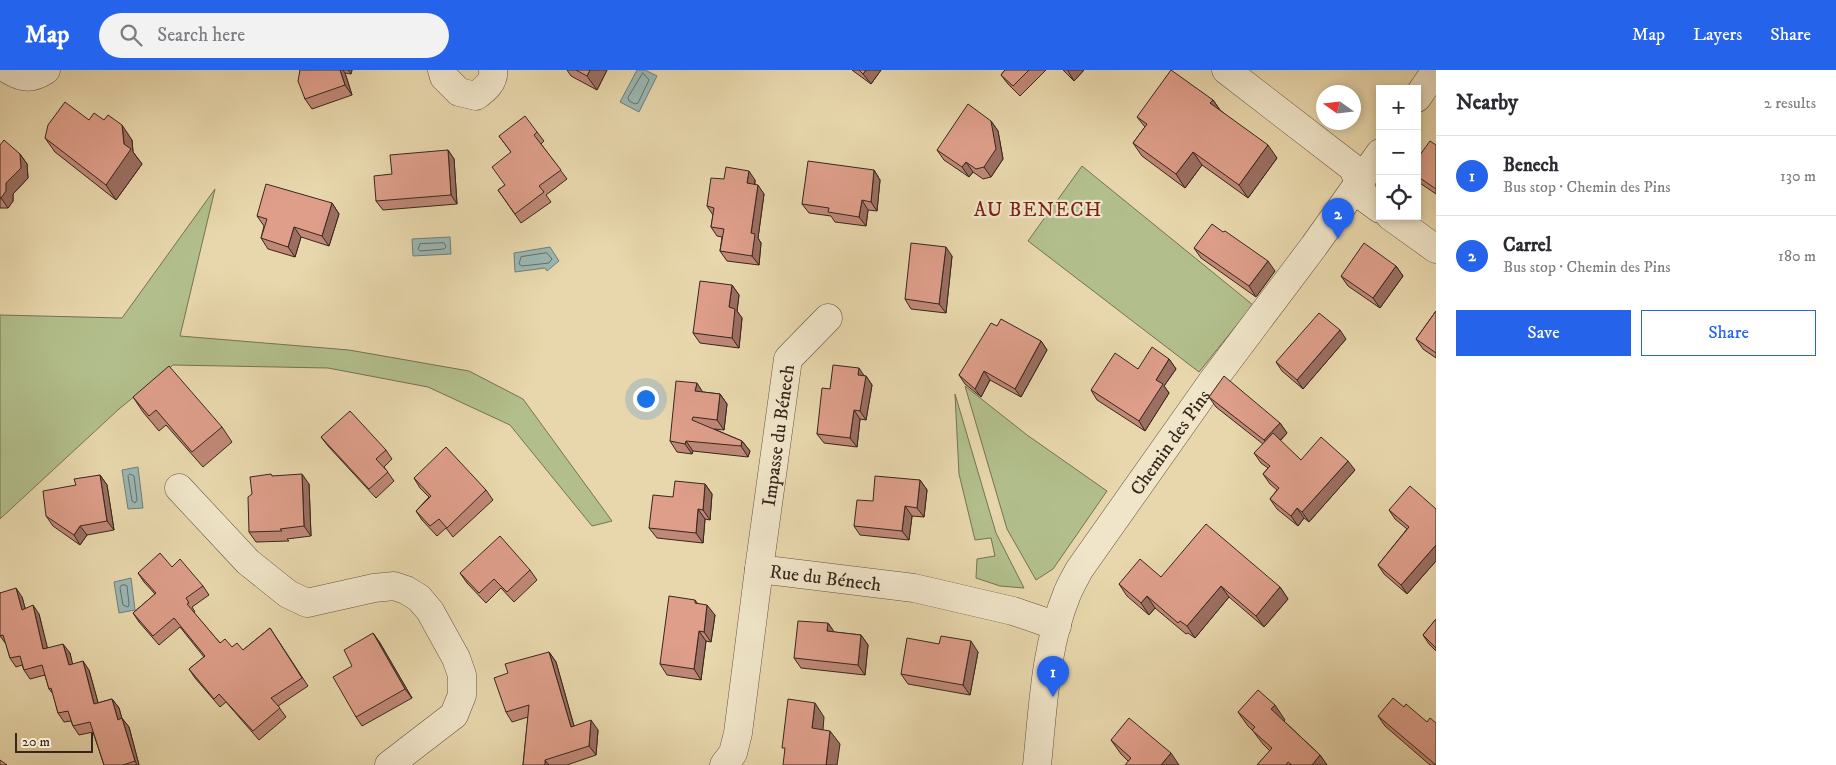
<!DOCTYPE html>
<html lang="en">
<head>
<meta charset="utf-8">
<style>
  :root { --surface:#fff; --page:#f2f2f3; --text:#2b2b33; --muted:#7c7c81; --line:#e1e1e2; --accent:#2563eb }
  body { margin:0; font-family:"IM FELL DW Pica",serif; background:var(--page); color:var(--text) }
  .controls { position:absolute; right:15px; top:15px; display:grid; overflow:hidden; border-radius:0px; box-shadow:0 2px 8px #0003 }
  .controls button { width:45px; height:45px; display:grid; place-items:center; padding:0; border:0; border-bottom:1px solid var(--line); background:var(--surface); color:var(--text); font:25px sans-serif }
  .compass { position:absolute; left:1316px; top:15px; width:45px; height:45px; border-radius:50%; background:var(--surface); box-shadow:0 2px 8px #0003; rotate:284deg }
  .scale { position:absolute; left:15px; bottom:12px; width:78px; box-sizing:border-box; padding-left:5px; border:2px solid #38261d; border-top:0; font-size:14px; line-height:18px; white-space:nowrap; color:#38261d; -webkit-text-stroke:4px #f0e5c9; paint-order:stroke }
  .you { position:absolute; left:645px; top:328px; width:18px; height:18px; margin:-12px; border:4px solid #fff; border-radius:50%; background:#1a73e8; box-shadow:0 0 0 8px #1a73e833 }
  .badge { display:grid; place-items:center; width:32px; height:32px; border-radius:50%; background:var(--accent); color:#fff; font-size:16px; font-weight:700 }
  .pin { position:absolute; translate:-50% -41px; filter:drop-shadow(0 1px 2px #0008) }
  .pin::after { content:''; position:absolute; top:26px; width:18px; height:15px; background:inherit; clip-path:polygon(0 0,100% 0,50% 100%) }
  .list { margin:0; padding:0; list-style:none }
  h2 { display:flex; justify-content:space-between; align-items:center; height:65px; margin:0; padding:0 20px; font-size:21px }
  h2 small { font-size:16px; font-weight:400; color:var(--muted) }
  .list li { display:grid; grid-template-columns:32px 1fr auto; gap:15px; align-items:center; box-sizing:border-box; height:80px; padding:0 20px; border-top:1px solid var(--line) }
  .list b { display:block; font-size:19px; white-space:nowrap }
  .list p { margin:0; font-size:16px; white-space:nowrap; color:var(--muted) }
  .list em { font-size:16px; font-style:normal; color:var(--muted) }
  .actions { display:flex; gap:10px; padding:15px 20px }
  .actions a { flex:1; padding:11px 0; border:1px solid var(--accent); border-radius:0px; text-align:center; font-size:18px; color:var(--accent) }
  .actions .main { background:var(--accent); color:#fff }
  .icon { flex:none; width:28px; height:28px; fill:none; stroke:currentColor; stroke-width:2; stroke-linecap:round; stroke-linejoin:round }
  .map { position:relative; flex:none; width:1436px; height:695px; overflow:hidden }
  header { display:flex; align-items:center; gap:30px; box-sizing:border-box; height:70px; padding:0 25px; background:var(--accent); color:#fff }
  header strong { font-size:24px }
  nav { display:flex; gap:28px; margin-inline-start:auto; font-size:18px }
  .search { width:350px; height:45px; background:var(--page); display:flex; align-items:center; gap:12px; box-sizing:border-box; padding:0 18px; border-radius:28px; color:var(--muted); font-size:19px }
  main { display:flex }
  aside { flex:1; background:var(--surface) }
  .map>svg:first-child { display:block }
</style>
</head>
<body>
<header>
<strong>Map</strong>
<div class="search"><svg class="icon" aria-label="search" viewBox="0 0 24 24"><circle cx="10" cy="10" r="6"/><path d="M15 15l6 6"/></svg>Search here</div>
<nav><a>Map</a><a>Layers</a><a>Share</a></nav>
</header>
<main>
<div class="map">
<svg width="1436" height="695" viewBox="0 0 1436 695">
  <rect width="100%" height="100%" fill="#e8d7ac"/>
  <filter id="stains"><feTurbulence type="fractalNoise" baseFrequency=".004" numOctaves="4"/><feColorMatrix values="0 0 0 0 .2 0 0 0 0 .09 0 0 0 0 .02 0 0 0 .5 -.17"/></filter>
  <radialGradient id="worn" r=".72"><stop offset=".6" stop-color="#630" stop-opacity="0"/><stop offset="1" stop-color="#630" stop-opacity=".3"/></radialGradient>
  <g fill="#b2bf8c" stroke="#757254">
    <path d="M1082,96L1253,235L1199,302L1028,171Z"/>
    <path d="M215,119L180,266L349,280L469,301L523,329L612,451L592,456L510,355L428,317L328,298L173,295L119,339L0,449V245L122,248Z"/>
    <path d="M965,316L1027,365L1107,421L1053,499L1036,510L1007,459Z"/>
    <path d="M955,324L996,463L1024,518L1000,516L976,508L977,489L995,486L991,468L975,470L959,404Z"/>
  </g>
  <g fill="#9ab7b3" stroke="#737d77">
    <path d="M637,0H645L657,6L639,42L620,32Z"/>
    <path d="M450,167L451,184L413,186L412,169Z"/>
    <path d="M550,177L559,191L547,201L545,198L515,202L514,183Z"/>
    <path d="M138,397L143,438L128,439L122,400Z"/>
    <path d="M131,508L135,540L119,543L114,512Z"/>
  </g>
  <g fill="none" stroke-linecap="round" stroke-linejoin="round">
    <g stroke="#696e68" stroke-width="1">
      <path d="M643,3L649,10L638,33L635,34L629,31L628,28Z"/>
      <path d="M444,173L446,177L444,179L420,181L418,179L420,174Z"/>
      <path d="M547,183L552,189L549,193L522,196L519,194L521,187Z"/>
      <path d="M130,404L134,406L137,430L135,433L132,431L128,406Z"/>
      <path d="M122,515H125L127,516L129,534L128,537L123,535L120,518Z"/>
    </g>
    <g stroke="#645241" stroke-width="29">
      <g id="minor">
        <path d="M9,0C24,9 32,9 46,0"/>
        <path d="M442,0L444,7L459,22L476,26C484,20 495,12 493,0"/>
        <path d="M1226,0L1353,98L1365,128L1380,139"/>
        <path d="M1417,28L1436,0"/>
        <path d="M1390,146L1436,179"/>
        <path d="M179,418L248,492L288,524L307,533L374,518L394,516L406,520L419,528L430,541L456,588L462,605V625L454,645L389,695"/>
        <path id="s1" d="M759,499L788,289L828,248"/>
        <path id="s2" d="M724,695L733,683L738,663L759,499L914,518L1013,541L1057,556"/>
        <path id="s3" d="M1037,695C1043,639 1045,577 1067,524C1070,516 1075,508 1079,500L1211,313L1314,176L1380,83"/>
      </g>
    </g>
    <use href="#minor" stroke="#f0e5c9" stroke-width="28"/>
  </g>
  <g fill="#bf8877" stroke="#38261d">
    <path d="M300,0H352L351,4L345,3L352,25L312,39L305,29Z"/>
    <path d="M567,0H607L597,20L571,6Z"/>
    <path d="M852,0H881L871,14Z"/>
    <path d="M1005,0H1046L1020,26L1008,14L1001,5Z"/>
    <path d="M1063,0H1084L1074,11Z"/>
    <path d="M1213,30L1220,40L1277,88L1248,128L1202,95L1185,118L1142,86L1133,73L1145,57L1137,47Z"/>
    <path d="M89,50L132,70L133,82L142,94L116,130L55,82L45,68Z"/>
    <path d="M991,51L998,61L1003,89L991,107L983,109L973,102L969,107L944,90L937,80Z"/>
    <path d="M537,62L544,71L541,74L567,109L546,125L551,132L521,153L498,120L505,115L511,82L499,66Z"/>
    <path d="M0,75L20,84L27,94L28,108L13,124V131L8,138H0Z"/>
    <path d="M1436,75V124L1417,111V89Z"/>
    <path d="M448,80L454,89L457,134L383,140L376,131L392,104Z"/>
    <path d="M874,100L880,110L877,141L868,140L866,156L835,152L831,146L809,143L802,134Z"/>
    <path d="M724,109L755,110V114L764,124L758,168L761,173L759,195L727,191L720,181L722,167L717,166L711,157L713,145L707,136Z"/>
    <path d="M332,133L339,144L329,176L301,167L295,187L268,179L261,168L264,156L257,146Z"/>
    <path d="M1194,178L1275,201L1256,227L1201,188Z"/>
    <path d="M952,186L946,243L911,239L905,229Z"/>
    <path d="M1396,196L1403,206L1380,238L1348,216L1341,206Z"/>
    <path d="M732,215L739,225L737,241L742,248L739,278L700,273L693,263Z"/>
    <path d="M1436,241V288L1423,279L1416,269Z"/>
    <path d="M997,256L1041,271L1047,280L1021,327L990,310L981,327L965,314L959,305Z"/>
    <path d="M1346,269L1303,319L1282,301L1276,292Z"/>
    <path d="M1169,289L1176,299L1164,316L1169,323L1145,361L1097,330L1091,320L1138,299Z"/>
    <path d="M864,306H866L872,315L866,350L860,349L857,377L824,373L817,364L830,319Z"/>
    <path d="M703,322L720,324L727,334L724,360L714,359L742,371L750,381L748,387L693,381L692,384L677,382L670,371Z"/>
    <path d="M133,327L222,357L232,372L203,397L166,355L159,361L143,342Z"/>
    <path d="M1209,327L1280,353L1287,363L1280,371L1301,390L1355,400L1309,452L1304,448L1298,456L1277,439L1270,429L1277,420L1270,414L1263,404L1268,398L1261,393L1254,383L1263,374L1216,337Z"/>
    <path d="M321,367L386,380L392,389L384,397L394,411L376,428L328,376Z"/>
    <path d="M100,405L107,415L114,460L87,465L80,475L53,456L46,446L76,415Z"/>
    <path d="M272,406L309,414L311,466L287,469L289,471L256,472L249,462Z"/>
    <path d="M414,408L486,420L493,430L453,467L446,458L437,466L422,450L416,441L429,427L420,418Z"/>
    <path d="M920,410L927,420L924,447L912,446L909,470L860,465L854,456L873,431Z"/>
    <path d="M705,414L712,424L710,450L705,449L703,473L657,468L649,458L673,427Z"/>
    <path d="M1436,439V491L1407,524L1384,504L1378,495L1407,459L1395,449L1389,440Z"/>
    <path d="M172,497L203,516L209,525L192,537L195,542L194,543L220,573L243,580L270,558L308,616L278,636L286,647L259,670L226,632L220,637L195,608L189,599L204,587L180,557L159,575L139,552L133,543L155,524L144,512L138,503Z"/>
    <path d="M530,500L537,510L514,532L501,518L486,533L467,513L460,503Z"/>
    <path d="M1161,507L1280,517L1288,529L1264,557L1229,527L1195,568L1188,563L1186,564L1155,538L1149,545L1127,526L1119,514Z"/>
    <path d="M0,523L22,527L25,538L39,544L47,578L70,583L72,594L89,600L98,633L112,629L119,638L122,649L129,657L139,695H104L93,662L79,665L73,656L71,651L64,652L58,643L53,624L49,619L45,605L30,609L24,600L22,595L16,597L10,588L6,574L0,566Z"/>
    <path d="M695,530L698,534L715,545L711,572L706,571L701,610L667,605L660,594Z"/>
    <path d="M1436,549V581L1429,574L1423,565Z"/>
    <path d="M828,553L834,562L861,565L868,575L865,605L801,598L794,588Z"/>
    <path d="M373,563L380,573L412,628L362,656L356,647L352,596Z"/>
    <path d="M549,582L556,592L574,656L598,660L596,685L567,695H523L528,647L512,652L506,642L508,603Z"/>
    <path d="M978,582L970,625L908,614L901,604Z"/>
    <path d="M1404,637L1436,695H1430L1385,656L1378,646Z"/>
    <path d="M1238,642L1285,650L1284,651L1320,685L1327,695H1257L1270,681L1263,674L1253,661L1248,656Z"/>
    <path d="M1111,670L1179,695L1128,691L1121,684Z"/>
  </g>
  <g fill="#9b6f61" stroke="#38261d">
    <path d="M340,0H343L345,3L352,25L345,15Z"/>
    <path d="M348,0H352L351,4Z"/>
    <path d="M590,0H607L597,20L587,6Z"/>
    <path d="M866,0H881L871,14L863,4Z"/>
    <path d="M1068,0H1084L1074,11L1068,1Z"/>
    <path d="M1213,30L1222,43L1210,33Z"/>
    <path d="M991,51L998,61L1003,89L991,107L984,97Z"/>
    <path d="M122,55L132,70L133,82L142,94L116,130L106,115L124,74Z"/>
    <path d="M1268,75L1277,88L1248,128L1239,115Z"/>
    <path d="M448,80L454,89L457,134L451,125Z"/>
    <path d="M1193,82L1202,95L1185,118L1176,104Z"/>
    <path d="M20,84L27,94L28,108L13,124V131L8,138L1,128L6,113Z"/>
    <path d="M966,92L973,102L969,107L962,97Z"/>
    <path d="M874,100L880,110L877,141L871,132Z"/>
    <path d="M749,101L755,110L754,123L747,113Z"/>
    <path d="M758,115L764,124L758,168L761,173L759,195L752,186L751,163Z"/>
    <path d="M862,130L868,140L866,156L859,147Z"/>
    <path d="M332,133L339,144L329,176L322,166Z"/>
    <path d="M294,157L301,167L295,187L288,177Z"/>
    <path d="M946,177L952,186L946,243L939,234Z"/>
    <path d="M1268,191L1275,201L1256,227L1249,216Z"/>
    <path d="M1396,196L1403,206L1380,238L1373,228Z"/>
    <path d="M732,215L739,225L737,241L742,248L739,278L732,268L729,237Z"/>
    <path d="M1340,260L1346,269L1303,319L1297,310Z"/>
    <path d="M1041,271L1047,280L1021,327L1015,319Z"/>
    <path d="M1169,289L1176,299L1164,316L1169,323L1145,361L1139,351L1156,310Z"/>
    <path d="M859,298L865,307L866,306L872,315L866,350L860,341L858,305Z"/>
    <path d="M984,301L990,310L981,327L975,319Z"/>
    <path d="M697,313L704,324L695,321Z"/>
    <path d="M720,324L727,334L724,360L717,350Z"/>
    <path d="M854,340L860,349L857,377L850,368Z"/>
    <path d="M1280,353L1287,363L1271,380L1264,370Z"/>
    <path d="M686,371L693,381L692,384L685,374Z"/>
    <path d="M742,371L750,381L748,387L741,376Z"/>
    <path d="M1348,391L1355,400L1309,452L1302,442Z"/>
    <path d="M302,404L309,414L311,466L304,456Z"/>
    <path d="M100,405L107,415L114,460L107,451Z"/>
    <path d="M920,410L927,420L924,447L917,438Z"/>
    <path d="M705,414L712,424L710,450L703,440Z"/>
    <path d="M905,436L912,446L909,470L902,461Z"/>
    <path d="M1297,438L1304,448L1298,456L1291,446Z"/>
    <path d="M698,439L705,449L703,473L696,463Z"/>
    <path d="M80,456L87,465L80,475L74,465Z"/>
    <path d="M1436,475V491L1407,524L1401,515Z"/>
    <path d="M1221,516L1229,527L1195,568L1187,556Z"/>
    <path d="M1280,517L1288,529L1264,557L1256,546Z"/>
    <path d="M16,518L22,527L28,549L22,540Z"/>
    <path d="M1147,526L1155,538L1149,545L1141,533Z"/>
    <path d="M33,535L39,544L50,588L43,579Z"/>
    <path d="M707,535L715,545L711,572L704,562Z"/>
    <path d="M828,553L835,563L827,561Z"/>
    <path d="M699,561L706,571L701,610L694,599Z"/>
    <path d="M373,563L380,573L412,628L405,619Z"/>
    <path d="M861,565L868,575L865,605L858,595Z"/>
    <path d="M971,571L978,582L970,625L963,615Z"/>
    <path d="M63,574L70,583L75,604L69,595Z"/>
    <path d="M549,582L556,592L577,667L571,657Z"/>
    <path d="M83,591L89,600L101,643L94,634Z"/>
    <path d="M112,629L119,638L125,659L118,650Z"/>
    <path d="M815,633L824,647L822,672L812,658Z"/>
    <path d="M1275,635L1285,650L1281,654L1271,639Z"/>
    <path d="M122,648L129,657L139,695H137L135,691Z"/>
    <path d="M591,650L598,660L596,685L589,676Z"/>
    <path d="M830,661L840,674L837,695H826Z"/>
    <path d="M1171,683L1179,695H1161Z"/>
    <path d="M1320,685L1327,695H1312Z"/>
    <path d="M545,690L549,695H545Z"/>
  </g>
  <g fill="#de9e8a" stroke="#38261d">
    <path d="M300,0H340L345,15L305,29L298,11Z"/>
    <path d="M576,0H590L587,6Z"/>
    <path d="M859,0H866L863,4Z"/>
    <path d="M1005,0H1029L1013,16L1001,5Z"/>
    <path d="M1171,0L1213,30L1210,33L1268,75L1239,115L1193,82L1176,104L1133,73L1147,54L1137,47Z"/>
    <path d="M65,32L89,50L94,43L104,50L108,45L122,55L124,74L131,79L106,115L45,68L48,55Z"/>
    <path d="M968,34L991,51L996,79L984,97L976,99L966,92L962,97L937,80Z"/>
    <path d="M525,46L537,62L534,65L561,100L539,116L544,122L515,144L498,120L505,115L492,97L511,82L499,66Z"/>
    <path d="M4,70L20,84L21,98L6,113V121L1,128H0V75Z"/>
    <path d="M1430,71L1436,75V119L1417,106V89Z"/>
    <path d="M448,80L451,125L376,131L374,106L392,104L390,85Z"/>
    <path d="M808,91L874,100L871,132L862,130L859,147L828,142L829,138L802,134Z"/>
    <path d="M726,97L749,101L747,113L758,115L751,163L755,164L752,186L720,181L724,159L711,157L714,138L707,136L711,108L724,109Z"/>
    <path d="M266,114L332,133L322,166L294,157L288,177L261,168L267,149L257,146Z"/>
    <path d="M1212,154L1223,162L1225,161L1268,191L1249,216L1194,178Z"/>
    <path d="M911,173L946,177L939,234L905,229Z"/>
    <path d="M1364,173L1396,196L1373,228L1341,206Z"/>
    <path d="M700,211L732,215L729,237L735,239L732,268L693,263Z"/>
    <path d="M1436,241V283L1416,269Z"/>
    <path d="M1319,243L1340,260L1297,310L1276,292Z"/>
    <path d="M1001,249L1041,271L1015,319L984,301L975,319L959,305L991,253L997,256Z"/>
    <path d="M1152,277L1169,289L1156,310L1163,314L1139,351L1091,320L1115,283L1138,299Z"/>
    <path d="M833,295L859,298L858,305L866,306L860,341L854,340L850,368L817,364L822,318L830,319Z"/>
    <path d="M169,296L222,357L192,382L156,340L149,346L133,327Z"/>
    <path d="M1224,306L1280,353L1264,370L1209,327Z"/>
    <path d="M676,311L697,313L695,321L720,324L717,350L693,347L692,350L742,371L741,376L686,371L685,374L670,371Z"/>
    <path d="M350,341L386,380L376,389L388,402L369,419L321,367Z"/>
    <path d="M1273,363L1301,390L1321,367L1348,391L1302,442L1297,438L1291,446L1270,429L1279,418L1263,404L1270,396L1254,383Z"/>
    <path d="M446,377L486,420L447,458L439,449L430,456L416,441L431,426L414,408Z"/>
    <path d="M271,404L272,406L302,404L304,456L280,459L282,461L249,462L248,427L252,424L250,407Z"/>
    <path d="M100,405L107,451L80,456L74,465L46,446L43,421L76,415L74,409Z"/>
    <path d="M875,406L920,410L917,438L905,436L902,461L854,456L857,430L873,431Z"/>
    <path d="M675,411L705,414L703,440L698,439L696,463L649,458L653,425L673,427Z"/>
    <path d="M1410,416L1436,439V475L1401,515L1378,495L1409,457L1389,440Z"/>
    <path d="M1206,454L1280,517L1256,546L1221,516L1187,556L1180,551L1178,553L1147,526L1141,533L1119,514L1140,489L1161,507Z"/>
    <path d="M500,466L530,500L507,522L494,509L479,523L460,503Z"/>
    <path d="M160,483L172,497L180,489L203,516L186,528L189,533L187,534L220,573L225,569L232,577L237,573L243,580L270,558L302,608L271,628L280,638L253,661L219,624L214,629L189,599L205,586L174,548L153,566L133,543L156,523L138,503Z"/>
    <path d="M16,518L22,540L33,535L43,579L63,574L69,595L83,591L94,634L112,629L118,650L122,648L135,691L123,695H104L90,652L73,656L68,641L58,643L51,618L49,619L42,595L24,600L20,586L10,588L3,565L0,566V523Z"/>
    <path d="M669,526L695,530V533L707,535L704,562L699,561L694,599L660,594Z"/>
    <path d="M1436,549V578L1423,565Z"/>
    <path d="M798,551L828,553L827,561L861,565L858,595L794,588Z"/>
    <path d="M373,563L405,619L356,647L333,607L352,596L344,580Z"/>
    <path d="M941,566L971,571L963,615L901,604L907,568L939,574Z"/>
    <path d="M549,582L571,657L591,650L589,676L545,690V695H523L529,635L506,642L494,608L508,603L505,594Z"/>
    <path d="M1258,620L1275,635L1271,639L1320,685L1312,695H1292L1288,692L1286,695H1257L1272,678L1252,660L1255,657L1238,642Z"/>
    <path d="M1393,628L1404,637L1406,634L1427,652L1430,648L1436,653V695L1378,646Z"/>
    <path d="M788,629L815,633L812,658L830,661L826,695H783L785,678H782Z"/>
    <path d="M1129,648L1171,683L1161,695H1125L1131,688L1111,670Z"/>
    <path d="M0,690L7,695H0Z"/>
  </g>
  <g text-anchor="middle" stroke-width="4.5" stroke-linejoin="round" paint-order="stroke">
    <g font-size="19" fill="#38261d" stroke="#f0e5c9">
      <text dy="7" stroke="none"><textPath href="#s1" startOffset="135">Impasse du Bénech</textPath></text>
      <text dy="7" stroke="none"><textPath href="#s3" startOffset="358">Chemin des Pins</textPath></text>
      <text dy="7" stroke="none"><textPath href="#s2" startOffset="268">Rue du Bénech</textPath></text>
    </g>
    <g font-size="20" letter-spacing="1" fill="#7a1f14" stroke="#f0e5c9">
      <text x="1038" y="146">AU BENECH</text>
    </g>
  </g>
  <rect width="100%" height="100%" filter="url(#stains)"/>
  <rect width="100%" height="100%" fill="url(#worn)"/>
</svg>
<div class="controls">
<button>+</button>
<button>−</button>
<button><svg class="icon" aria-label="locate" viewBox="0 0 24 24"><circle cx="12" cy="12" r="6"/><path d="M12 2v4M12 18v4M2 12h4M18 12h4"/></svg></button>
</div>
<svg class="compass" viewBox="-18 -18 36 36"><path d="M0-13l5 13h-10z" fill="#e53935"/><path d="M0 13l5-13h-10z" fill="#7c7c81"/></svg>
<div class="scale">20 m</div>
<div class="you"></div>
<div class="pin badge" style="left:1053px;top:627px">1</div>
<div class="pin badge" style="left:1338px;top:169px">2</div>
</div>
<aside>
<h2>Nearby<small>2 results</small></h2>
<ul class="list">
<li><span class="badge">1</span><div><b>Benech</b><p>Bus stop · Chemin des Pins</p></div><em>130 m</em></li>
<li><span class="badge">2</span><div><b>Carrel</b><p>Bus stop · Chemin des Pins</p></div><em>180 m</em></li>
</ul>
<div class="actions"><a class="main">Save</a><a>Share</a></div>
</aside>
</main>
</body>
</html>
